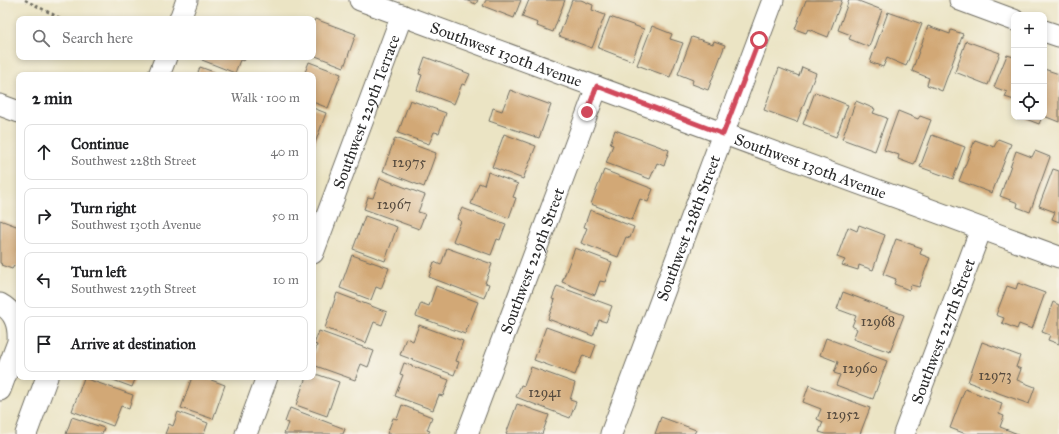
<!DOCTYPE html>
<html lang="en">
<head>
<meta charset="utf-8">
<style>
  :root { --surface:#fff; --page:#f2f2f2; --text:#202124; --muted:#757577; --line:#e0e0e0 }
  body { margin:0; font-family:"IM FELL Great Primer",serif; background:var(--page); color:var(--text) }
  .controls { position:absolute; right:12px; top:12px; display:grid; overflow:hidden; border-radius:8px; box-shadow:0 2px 6px #0003 }
  .controls button { width:36px; height:36px; display:grid; place-items:center; padding:0; border:0; border-bottom:1px solid var(--line); background:var(--surface); color:var(--text); font:20px sans-serif }
  .stop { position:absolute; width:12px; height:12px; margin:-9px; border:3px solid #d1495b; border-radius:50%; background:#fff }
  .stop.end { background:#d1495b; border-color:#fff; box-shadow:0 1px 4px #0008 }
  .list { margin:0; padding:0; list-style:none }
  h2 { display:flex; justify-content:space-between; align-items:center; height:52px; margin:0; padding:0 16px; font-size:17px }
  h2 small { font-size:13px; font-weight:400; color:var(--muted) }
  .list li { display:grid; grid-template-columns:26px 1fr auto; gap:12px; align-items:center; box-sizing:border-box; height:56px; margin:0 8px 8px; padding:0 8px; border:1px solid var(--line); border-radius:8px }
  .list b { display:block; font-size:15px; white-space:nowrap }
  .list p { margin:0; font-size:13px; white-space:nowrap; color:var(--muted) }
  .list em { font-size:13px; font-style:normal; color:var(--muted) }
  .icon { flex:none; width:22px; height:22px; fill:none; stroke:currentColor; stroke-width:2; stroke-linecap:round; stroke-linejoin:round }
  .map { position:relative; flex:none; width:1059px; height:434px; overflow:hidden }
  .search { position:absolute; background:var(--surface); box-shadow:0 2px 6px #0003; left:16px; top:16px; width:300px; height:44px; display:flex; align-items:center; gap:10px; box-sizing:border-box; padding:0 14px; border-radius:8px; color:var(--muted); font-size:15px }
  .panel { position:absolute; background:var(--surface); box-shadow:0 2px 6px #0003; left:16px; top:72px; width:300px; height:308px; border-radius:8px }
  .map>svg:first-child { display:block }
</style>
</head>
<body>
<div class="map">
<svg width="1059" height="434" viewBox="0 0 1059 434">
  <rect width="100%" height="100%" fill="#f7f3e8"/>
  <filter id="ink" filterUnits="userSpaceOnUse"><feTurbulence type="fractalNoise" baseFrequency=".025" numOctaves="2"/><feDisplacementMap in="SourceGraphic" scale="8" xChannelSelector="R" yChannelSelector="G"/><feConvolveMatrix kernelMatrix="1 2 1 2 8 2 1 2 1" color-interpolation-filters="sRGB"/></filter>
  <filter id="wash" filterUnits="userSpaceOnUse"><feTurbulence type="fractalNoise" baseFrequency=".012" numOctaves="4" result="noise"/><feDisplacementMap in="SourceGraphic" scale="16" xChannelSelector="R" yChannelSelector="G"/><feGaussianBlur stdDeviation="0.9" result="paint"/><feColorMatrix in="noise" values="0 0 0 0 0 0 0 0 0 0 0 0 0 0 0 0 0 1.4 0 .05"/><feComposite in="paint" operator="in"/></filter>
  <g filter="url(#wash)">
    <rect width="100%" height="100%" fill="#ebe4c4"/>
    <g id="blocks">
      <g fill="#d2a876">
        <path d="M465,0H478L476,4Z"/>
        <path d="M486,0H521L514,18L483,6Z"/>
        <path d="M529,0H565L553,32L537,26L538,23L522,17Z"/>
        <path d="M572,0H581L593,5L592,10L605,15L592,48L559,36Z"/>
        <path d="M806,0H842L828,37L808,29L806,33L795,29Z"/>
        <path d="M849,0H856L882,10L869,47L849,39L851,35L838,30Z"/>
        <path d="M888,12L922,24L906,66L887,58L883,67L870,62Z"/>
        <path d="M610,17L644,29L632,61L598,48Z"/>
        <path d="M315,19L356,34L344,67L313,55V23Z"/>
        <path d="M652,26L672,34L670,39L683,43L670,77L637,65Z"/>
        <path d="M928,26L950,34L951,30L963,34L942,91L927,85L929,78L912,71Z"/>
        <path d="M692,37L713,44L714,41L725,45L708,90L692,84L693,80L678,74Z"/>
        <path d="M966,41L1000,53L988,85L955,72Z"/>
        <path d="M1007,55L1014,57V100L1005,97L1007,92L994,87Z"/>
        <path d="M203,57H246L244,61L240,60L235,73L202,60Z"/>
        <path d="M425,57L470,74L465,85L462,84L454,104L417,90L422,75L419,74Z"/>
        <path d="M309,62L341,74L328,108L313,102V75H304Z"/>
        <path d="M200,67L222,75H197Z"/>
        <path d="M802,67L816,73L797,122L764,110L779,68L799,76Z"/>
        <path d="M1044,69L1059,74V122L1044,116Z"/>
        <path d="M510,90L551,105L539,138L489,121L493,108L502,111Z"/>
        <path d="M815,92L848,105L836,137L803,124Z"/>
        <path d="M410,100L446,113L439,133L434,132L429,144L398,133Z"/>
        <path d="M856,101L875,109L873,113L887,118L875,151L842,139Z"/>
        <path d="M313,108L326,113L314,146H313Z"/>
        <path d="M898,111L918,119L920,116L931,120L914,165L898,159L899,155L884,150Z"/>
        <path d="M1027,117H1042L1039,124L1026,119Z"/>
        <path d="M615,130L669,150L664,166L657,163L650,179L606,163L613,145L610,144Z"/>
        <path d="M504,134L536,146L523,179L492,167Z"/>
        <path d="M932,135L965,147L953,179L920,167Z"/>
        <path d="M395,138L436,153L424,187L383,171Z"/>
        <path d="M998,139L1011,144L992,193L959,181L975,140L994,147Z"/>
        <path d="M1016,151L1032,157L1035,151L1050,157L1030,212L1017,207L1018,203L1000,196Z"/>
        <path d="M1053,169L1059,171V222L1052,219L1055,212L1039,206Z"/>
        <path d="M604,170L653,189L648,202L640,199L632,220L591,204Z"/>
        <path d="M488,172L518,184L513,197L516,198L509,218L471,204L479,183L484,185Z"/>
        <path d="M380,178L425,195L418,212L425,214L419,229L364,209L368,197L373,198Z"/>
        <path d="M462,208L506,224L500,240L497,239L491,255L453,241L461,221L457,219Z"/>
        <path d="M590,210L634,227L630,238L626,237L618,257L581,243L587,228L584,227Z"/>
        <path d="M365,216L397,227L385,261L353,249Z"/>
        <path d="M0,220L19,227V268L14,266L12,269L1,265L2,264L0,263Z"/>
        <path d="M859,225L885,235L873,270L859,265L858,270L842,265L845,260L837,257L848,227L857,231Z"/>
        <path d="M896,239L922,248L920,254L930,258L919,287L911,285L909,290L894,284L896,279L883,274Z"/>
        <path d="M447,248L492,264L485,283L489,284L484,298L429,277L434,262L441,265Z"/>
        <path d="M575,248L612,262L605,282L600,281L595,295L562,282Z"/>
        <path d="M352,255L389,268L381,289L376,287L371,300L340,288Z"/>
        <path d="M1018,283L1045,293L1032,329L1019,324L1017,329L1002,323L1004,318L996,315L1007,286L1016,289Z"/>
        <path d="M436,286L478,302L465,334L416,316L421,303L429,306Z"/>
        <path d="M557,286L612,306L606,322L599,320L593,336L548,319L555,300L552,299Z"/>
        <path d="M843,292L904,315L890,352L853,339L857,329L852,326L856,316L837,309Z"/>
        <path d="M337,293L387,312L382,325L374,322L366,343L325,328Z"/>
        <path d="M1053,302L1059,305V344L1048,340L1050,335L1042,332Z"/>
        <path d="M419,325L463,341L456,361L459,362L454,375L400,355L406,338L413,341Z"/>
        <path d="M546,327L596,345L591,358L583,355L575,375L534,360Z"/>
        <path d="M319,331L374,351L368,367L361,364L355,380L313,365V357L317,345L314,344Z"/>
        <path d="M826,338L887,361L873,399L836,385L840,375L834,373L838,362L820,355Z"/>
        <path d="M982,342L1020,356L1016,367L1021,369L1017,380L1035,387L1029,404L968,382Z"/>
        <path d="M404,363L449,380L443,396L439,395L433,410L395,396L403,375L400,374Z"/>
        <path d="M531,367L575,383L570,400L576,402L570,418L516,397L521,385L524,386Z"/>
        <path d="M313,373L339,382L327,416L296,405L306,377H313Z"/>
        <path d="M105,377H136L132,387Z"/>
        <path d="M192,377H203L225,385L213,419L181,408Z"/>
        <path d="M84,378L133,395L129,409L121,406L113,426L72,411Z"/>
        <path d="M809,385L870,408L860,434H826L819,432L823,422L817,419L821,409L803,402Z"/>
        <path d="M965,389L1002,403L999,414L1004,416L1000,427L1018,434H966L950,428Z"/>
        <path d="M517,404L549,415L542,434H506Z"/>
        <path d="M402,405L432,417L427,430L430,431L428,434H387L393,418L397,419Z"/>
        <path d="M290,408L345,429L343,434H284L288,423L285,422Z"/>
        <path d="M178,412L208,423L204,434H165L169,424L173,426Z"/>
        <path d="M72,417L104,428L102,434H66Z"/>
        <path d="M661,417L696,430L694,434H655Z"/>
      </g>
    </g>
  </g>
  <g filter="url(#ink)">
    <use href="#blocks" fill-opacity="0" stroke="#6e6c61" stroke-width="1"/>
    <g fill="none" stroke-linecap="round" stroke-linejoin="round">
      <g stroke="#6e6c61" stroke-width="23">
        <g id="street">
          <path id="s1" d="M360,0L1059,257"/>
          <path d="M960,0L1014,20"/>
          <path d="M180,19L187,0"/>
          <path d="M1044,31L1059,36"/>
          <path d="M159,75L166,57"/>
          <path d="M0,105L19,112"/>
          <path id="s2" d="M313,253L402,15"/>
          <path d="M0,304C15,312 19,325 18,342L0,390"/>
          <path d="M26,434L47,377"/>
          <path d="M246,434L267,377"/>
          <path id="s3" d="M467,434L597,87"/>
          <path id="s4" d="M611,434L773,0"/>
          <path id="s5" d="M904,434L981,229"/>
        </g>
      </g>
      <path stroke="#6e6c61" stroke-width="2.5" stroke-dasharray="3 3" stroke-linecap="butt" d="M25,0L62,19"/>
      <use href="#street" stroke="#fff" stroke-width="21"/>
    </g>
  </g>
  <g fill="none" stroke-linecap="round" stroke-linejoin="round" filter="url(#ink)">
    <path stroke="#d1495b" stroke-width="5" d="M587,112L597,86L723,134L759,40"/>
  </g>
  <g text-anchor="middle" stroke-width="4" stroke-linejoin="round" paint-order="stroke">
    <g font-size="14" fill="#554a3e">
      <text x="409" y="167">12975</text>
      <text x="394" y="209">12967</text>
      <text x="878" y="326">12968</text>
      <text x="860" y="373">12960</text>
      <text x="995" y="380">12973</text>
      <text x="545" y="397">12941</text>
      <text x="843" y="419">12952</text>
    </g>
    <g font-size="16" fill="#2b2b2b" stroke="#f7f3e8">
      <text dy="6" stroke="none"><textPath href="#s1" startOffset="156">Southwest 130th Avenue</textPath></text>
      <text dy="6" stroke="none"><textPath href="#s2" startOffset="151">Southwest 229th Terrace</textPath></text>
      <text dy="6" stroke="none"><textPath href="#s1" startOffset="480">Southwest 130th Avenue</textPath></text>
      <text dy="6" stroke="none"><textPath href="#s4" startOffset="220">Southwest 228th Street</textPath></text>
      <text dy="6" stroke="none"><textPath href="#s3" startOffset="185">Southwest 229th Street</textPath></text>
      <text dy="6" stroke="none"><textPath href="#s5" startOffset="110">Southwest 227th Street</textPath></text>
    </g>
  </g>
</svg>
<div class="controls">
<button>+</button>
<button>−</button>
<button><svg class="icon" aria-label="locate" viewBox="0 0 24 24"><circle cx="12" cy="12" r="6"/><path d="M12 2v4M12 18v4M2 12h4M18 12h4"/></svg></button>
</div>
<div class="stop" style="left:759px;top:40px"></div>
<div class="stop end" style="left:587px;top:112px"></div>
<div class="search"><svg class="icon" aria-label="search" viewBox="0 0 24 24"><circle cx="10" cy="10" r="6"/><path d="M15 15l6 6"/></svg>Search here</div>
<section class="panel">
<h2>2 min<small>Walk · 100 m</small></h2>
<ul class="list">
<li><svg class="icon" aria-label="ahead" viewBox="0 0 24 24"><path d="M12 20V5M6 11l6-6 6 6"/></svg><div><b>Continue</b><p>Southwest 228th Street</p></div><em>40 m</em></li>
<li><svg class="icon" aria-label="right" viewBox="0 0 24 24"><path d="M7 20v-9h11M14 6l5 5-5 5"/></svg><div><b>Turn right</b><p>Southwest 130th Avenue</p></div><em>50 m</em></li>
<li><svg class="icon" aria-label="left" viewBox="0 0 24 24"><path d="M17 20v-9H6M10 6l-5 5 5 5"/></svg><div><b>Turn left</b><p>Southwest 229th Street</p></div><em>10 m</em></li>
<li><svg class="icon" aria-label="arrive" viewBox="0 0 24 24"><path d="M6 21V4h12l-3 4 3 4H6"/></svg><div><b>Arrive at destination</b></div></li>
</ul>
</section>
</div>
</body>
</html>
